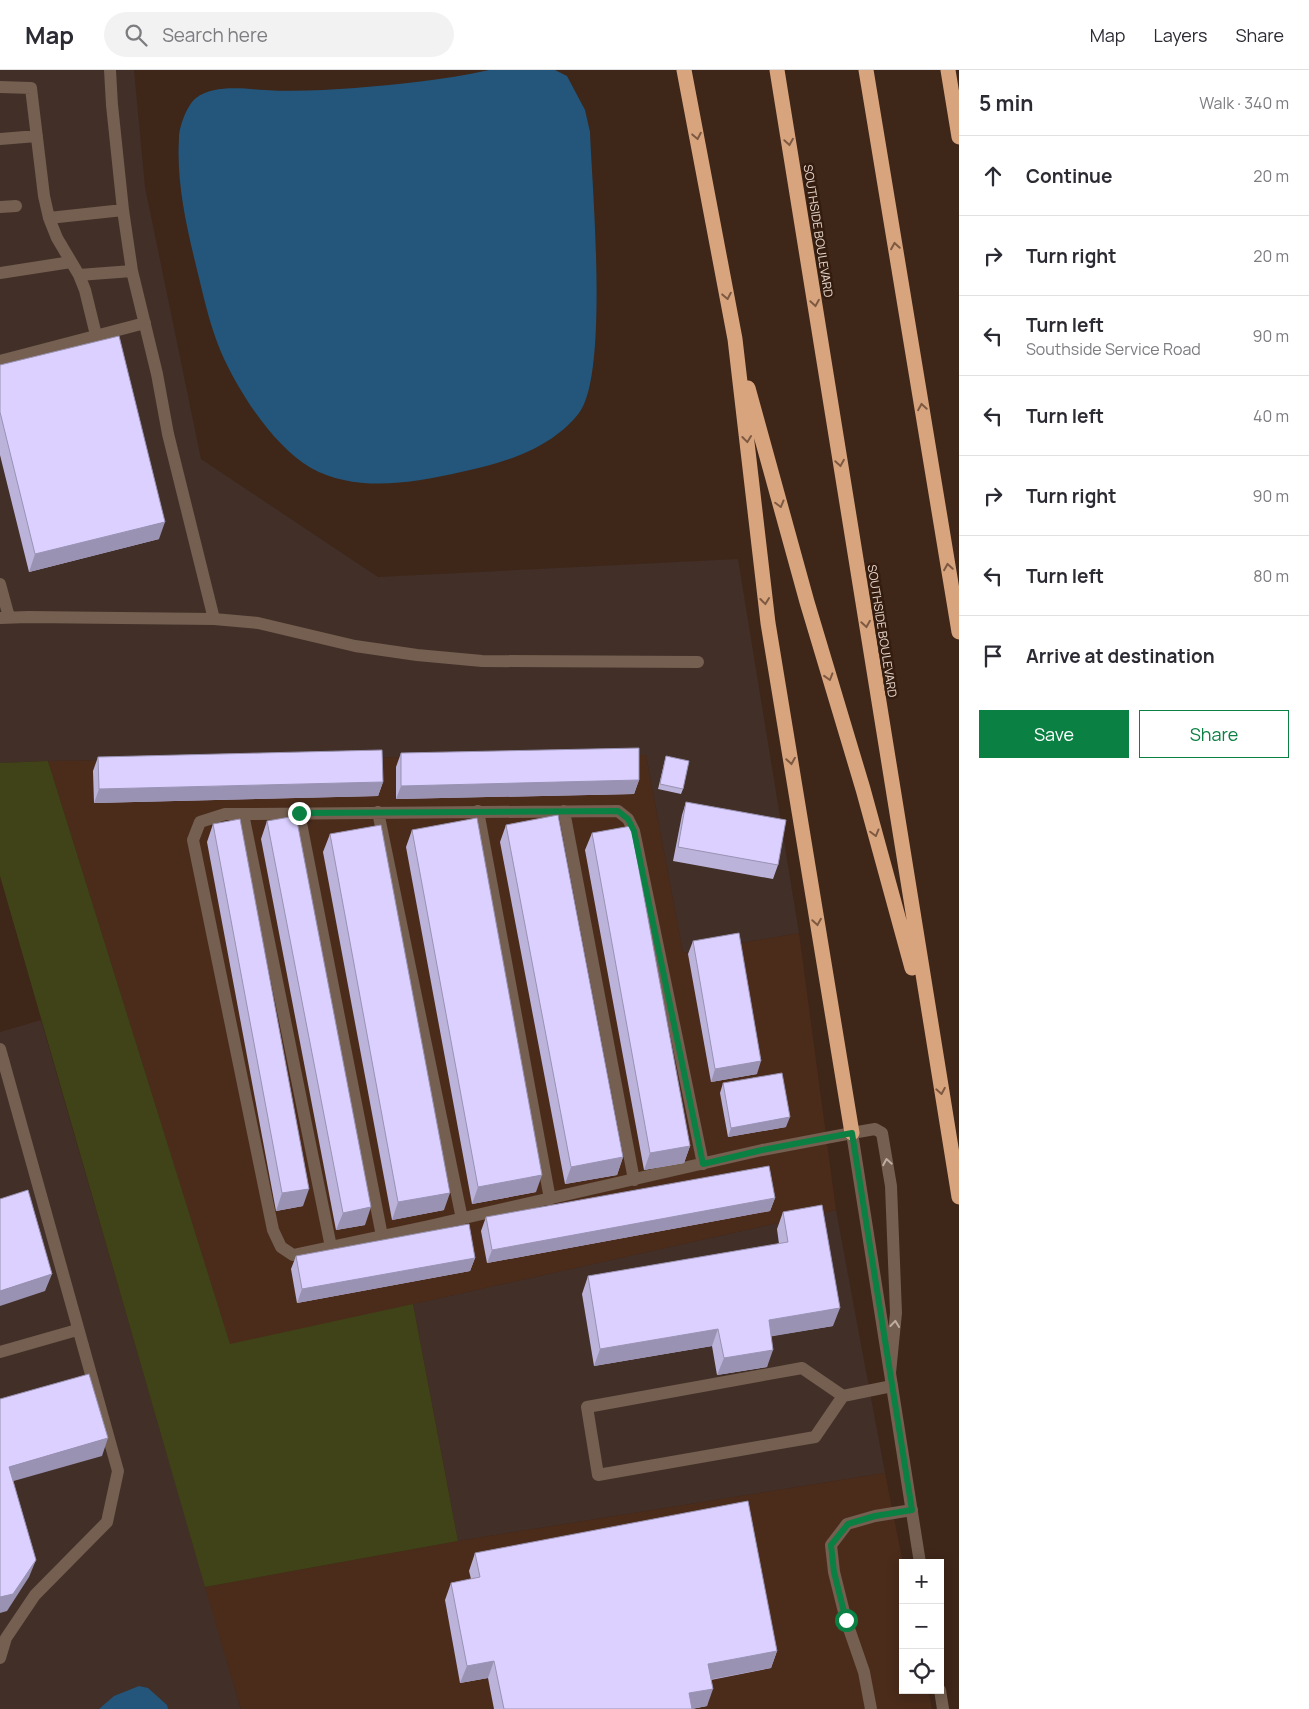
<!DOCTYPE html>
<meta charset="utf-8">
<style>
:root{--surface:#fff;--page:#f2f2f3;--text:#2b2b33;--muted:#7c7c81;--line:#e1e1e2;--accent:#0b8043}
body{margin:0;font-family:Manrope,sans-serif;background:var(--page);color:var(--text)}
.controls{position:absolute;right:15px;bottom:15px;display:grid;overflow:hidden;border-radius:0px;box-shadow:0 2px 12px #0003}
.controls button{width:45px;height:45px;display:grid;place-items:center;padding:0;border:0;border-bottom:1px solid var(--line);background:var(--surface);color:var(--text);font:25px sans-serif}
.stop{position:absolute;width:15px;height:15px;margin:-11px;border:4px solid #0b8043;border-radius:50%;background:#fff}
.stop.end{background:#0b8043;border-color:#fff;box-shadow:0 1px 5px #0008}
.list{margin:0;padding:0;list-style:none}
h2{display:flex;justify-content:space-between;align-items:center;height:65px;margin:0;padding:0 20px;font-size:21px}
h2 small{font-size:16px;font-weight:400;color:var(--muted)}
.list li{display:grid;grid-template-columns:32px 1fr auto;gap:15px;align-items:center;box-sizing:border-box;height:80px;padding:0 20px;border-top:1px solid var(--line)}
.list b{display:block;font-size:19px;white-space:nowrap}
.list p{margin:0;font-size:16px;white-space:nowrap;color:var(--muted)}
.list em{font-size:16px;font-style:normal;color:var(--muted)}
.actions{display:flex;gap:10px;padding:15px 20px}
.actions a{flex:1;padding:11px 0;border:1px solid var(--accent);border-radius:0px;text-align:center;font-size:18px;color:var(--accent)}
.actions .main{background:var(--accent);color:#fff}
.icon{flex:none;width:28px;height:28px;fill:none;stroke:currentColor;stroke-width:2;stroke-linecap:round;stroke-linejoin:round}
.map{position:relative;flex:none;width:959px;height:1639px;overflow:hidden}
header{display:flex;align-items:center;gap:30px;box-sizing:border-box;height:70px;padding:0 25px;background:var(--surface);border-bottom:1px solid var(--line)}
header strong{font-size:24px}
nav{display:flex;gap:28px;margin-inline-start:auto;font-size:18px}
.search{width:350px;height:45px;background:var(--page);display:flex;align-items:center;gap:12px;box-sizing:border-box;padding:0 18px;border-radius:28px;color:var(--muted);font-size:19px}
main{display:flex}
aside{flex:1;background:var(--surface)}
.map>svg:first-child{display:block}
</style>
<header>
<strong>Map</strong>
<div class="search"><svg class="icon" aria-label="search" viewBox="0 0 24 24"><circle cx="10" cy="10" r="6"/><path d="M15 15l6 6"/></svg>Search here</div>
<nav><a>Map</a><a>Layers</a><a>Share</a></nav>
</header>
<main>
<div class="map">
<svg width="959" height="1639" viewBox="0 0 959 1639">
<rect width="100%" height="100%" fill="#3e2619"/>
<path fill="#422f28" d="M 0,0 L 134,0 L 145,117 L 201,389 L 378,507 L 738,489 L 799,863 L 683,883 L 646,685 L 48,691 L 0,693 Z
M 41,950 L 241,1639 L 0,1639 L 0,962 Z
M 836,1140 L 885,1403 L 458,1471 L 413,1234 Z"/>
<path fill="#4b2c1b" d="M 646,685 L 683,883 L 799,863 L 836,1140 L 230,1275 L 48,691 Z
M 885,1403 L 903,1493 L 903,1620 L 928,1620 L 932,1639 L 241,1639 L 205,1517 L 458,1471 Z"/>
<path fill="#3f4317" d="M 48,691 L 230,1274 L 413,1234 L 458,1471 L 205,1517 L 0,806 L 0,693 Z"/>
<path fill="#23567a" d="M 489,0 L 555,0 L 567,6 L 585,40 L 590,62 C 592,116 609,304 579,343 C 551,379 504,393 461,402 C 413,413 356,423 311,398 C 273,376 238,321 221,282 C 211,258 205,233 199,208 C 188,163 176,115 179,68 C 179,57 187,35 196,28 C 214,14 245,19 265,20 C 295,22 325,20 355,18 C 400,14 445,10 489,0 Z
M 139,1616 L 148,1618 L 167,1635 L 168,1639 L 99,1639 L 114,1626 Z"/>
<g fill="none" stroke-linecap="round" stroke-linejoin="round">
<path stroke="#745f50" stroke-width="12" d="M 110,0 L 112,35 L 123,140 L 132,201 L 157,304 L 168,364 L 214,549
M 0,17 L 31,18 L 44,126 L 49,148 L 57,168 L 79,205 L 85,220 L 96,265
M 0,69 L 37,66
M 0,137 L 16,136
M 49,148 L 123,140
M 0,203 L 71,192
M 79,205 L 132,201
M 0,291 L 145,253
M 0,514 L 9,547
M 0,548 L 28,547 L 214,549 L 258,553 L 355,576 L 417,585 L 482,591 L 698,592
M 478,741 L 550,1129
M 564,741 L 634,1110
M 378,742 L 462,1149
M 299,743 L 382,1166
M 243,744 L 331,1177
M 0,979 L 4,993 L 0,994
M 703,1094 L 634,761 L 628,749 L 618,741 L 243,744 L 225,744 L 200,752 L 193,770 L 273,1160 L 281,1177 L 293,1185 L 429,1156 L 762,1080 L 852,1063
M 0,1282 L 77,1260
M 843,1326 L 802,1298 L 587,1337 L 598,1405 L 815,1367 L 843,1326 L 892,1316
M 0,1588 L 6,1568 L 35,1525 L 107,1452 L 118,1401 L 4,993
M 871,1639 L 864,1602 L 846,1550 L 834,1502 L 831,1475 L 847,1454 L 875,1446 L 912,1440"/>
<path stroke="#745f50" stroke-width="12" d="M 890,1303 L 896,1243 L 891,1116 L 882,1063 L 875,1059 L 852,1063 L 920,1493
M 940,1620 L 943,1639"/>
<path stroke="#d8a47e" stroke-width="15" d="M 684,0 L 735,269 L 768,553 L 852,1063
M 777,0 L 959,1127
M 866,0 L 959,562
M 948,0 L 959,67
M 748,318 L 807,532 L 863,719 L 912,898"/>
</g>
<path fill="#bcb3db" d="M 0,295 L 159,469 L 29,502 L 0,385 Z
M 401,683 L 639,710 L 634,724 L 396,729 L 396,697 Z
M 666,686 L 683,719 L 681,724 L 658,719 Z
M 98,687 L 383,712 L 378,726 L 94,733 L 93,701 Z
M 686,732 L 778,795 L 773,809 L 673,791 L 682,745 Z
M 267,751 L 365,1155 L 336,1160 L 261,769 Z
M 213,754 L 303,1136 L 276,1141 L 207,772 Z
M 506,755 L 623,1087 L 617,1105 L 565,1114 L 500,772 Z
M 412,760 L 536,1122 L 472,1134 L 406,777 Z
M 592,763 L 690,1076 L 684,1093 L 644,1100 L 585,780 Z
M 330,764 L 444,1140 L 392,1150 L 323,782 Z
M 693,871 L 757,1004 L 711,1012 L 688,884 Z
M 723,1013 L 786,1057 L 728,1067 L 720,1023 Z
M 775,1128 L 770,1141 L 487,1193 L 481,1161 L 486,1147 Z
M 783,1142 L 833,1256 L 771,1266 L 767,1297 L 717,1305 L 712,1276 L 594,1296 L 582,1224 L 588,1206 L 779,1174 L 777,1159 Z
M 296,1186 L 475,1188 L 470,1201 L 297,1233 L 291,1199 Z
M 475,1483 L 777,1581 L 771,1598 L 711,1610 L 707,1636 L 692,1639 L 494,1639 L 488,1608 L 460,1613 L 445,1530 L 451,1513 L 471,1509 L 469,1501 Z"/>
<path fill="#9992b2" d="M 165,452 L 159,469 L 29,502 L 35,484 Z
M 639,710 L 634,724 L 396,729 L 401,716 Z
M 383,712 L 378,726 L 94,733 L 99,719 Z
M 761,991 L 757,1004 L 711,1012 L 715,999 Z
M 790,1047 L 786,1057 L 728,1067 L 731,1058 Z
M 690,1076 L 684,1093 L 644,1100 L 650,1083 Z
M 623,1087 L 617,1105 L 565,1114 L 571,1097 Z
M 542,1105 L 536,1122 L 472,1134 L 478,1117 Z
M 309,1119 L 303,1136 L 276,1141 L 282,1123 Z
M 450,1123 L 444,1140 L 392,1150 L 398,1132 Z
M 775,1128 L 770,1141 L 487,1193 L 492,1180 Z
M 371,1137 L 365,1155 L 336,1160 L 343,1143 Z
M 475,1188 L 470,1201 L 297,1233 L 302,1219 Z
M 52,1204 L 45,1221 L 0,1236 L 0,1221 Z
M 840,1238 L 833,1256 L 762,1268 L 769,1250 Z
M 718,1259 L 712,1276 L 594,1296 L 600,1279 Z
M 773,1280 L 767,1297 L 717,1305 L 724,1288 Z
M 108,1368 L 102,1386 L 3,1414 L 9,1397 Z
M 36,1490 L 29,1507 L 7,1541 L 0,1543 L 0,1527 Z
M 777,1581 L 771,1598 L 702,1611 L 708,1594 Z
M 494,1591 L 488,1608 L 460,1613 L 467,1596 Z
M 713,1619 L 707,1636 L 691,1639 L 689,1623 Z"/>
<path fill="#dbd0ff" stroke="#9992b2" d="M 119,266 L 165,452 L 35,484 L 0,342 L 0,295 Z
M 639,678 L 639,710 L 401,716 L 401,683 Z
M 382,680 L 383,712 L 99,719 L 98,687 Z
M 666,686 L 689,691 L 683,719 L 660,714 Z
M 686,732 L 786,750 L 778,795 L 678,777 Z
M 558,745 L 623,1087 L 571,1097 L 506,755 Z
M 296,746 L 371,1137 L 343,1143 L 267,751 Z
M 477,748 L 542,1105 L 478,1117 L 412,760 Z
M 240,749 L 309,1119 L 282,1123 L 213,754 Z
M 381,755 L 450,1123 L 398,1132 L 330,764 Z
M 631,756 L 690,1076 L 650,1083 L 592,763 Z
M 739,863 L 761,991 L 715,999 L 693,871 Z
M 782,1003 L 790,1047 L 731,1058 L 723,1013 Z
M 769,1096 L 775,1128 L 492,1180 L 486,1147 Z
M 28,1120 L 52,1204 L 0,1221 L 0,1129 Z
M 822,1135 L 840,1238 L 769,1250 L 773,1280 L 724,1288 L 718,1259 L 600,1279 L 588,1206 L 788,1172 L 783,1142 Z
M 469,1154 L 475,1188 L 302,1219 L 296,1186 Z
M 89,1304 L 108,1368 L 9,1397 L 36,1490 L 13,1524 L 0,1527 L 0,1329 Z
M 748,1431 L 777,1581 L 708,1594 L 713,1619 L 689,1623 L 692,1639 L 504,1639 L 494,1591 L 467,1596 L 451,1513 L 480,1507 L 475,1483 Z"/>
<defs><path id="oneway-chevron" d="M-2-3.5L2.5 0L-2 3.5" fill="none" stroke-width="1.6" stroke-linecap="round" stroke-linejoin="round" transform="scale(1.25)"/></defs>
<g stroke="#7e5941">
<use href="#oneway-chevron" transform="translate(697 66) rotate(79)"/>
<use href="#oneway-chevron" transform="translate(789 72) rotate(81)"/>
<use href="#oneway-chevron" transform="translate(895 176) rotate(-99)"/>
<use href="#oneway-chevron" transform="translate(727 226) rotate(79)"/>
<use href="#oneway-chevron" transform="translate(815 233) rotate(81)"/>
<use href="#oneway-chevron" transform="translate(922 337) rotate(-99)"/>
<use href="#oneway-chevron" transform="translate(747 369) rotate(83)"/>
<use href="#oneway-chevron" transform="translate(840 393) rotate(81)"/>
<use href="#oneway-chevron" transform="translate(780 434) rotate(75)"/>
<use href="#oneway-chevron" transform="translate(948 497) rotate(-99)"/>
<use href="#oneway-chevron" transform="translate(765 531) rotate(83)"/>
<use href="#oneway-chevron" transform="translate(866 554) rotate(81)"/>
<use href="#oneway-chevron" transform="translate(829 607) rotate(73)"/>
<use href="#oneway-chevron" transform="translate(791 691) rotate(81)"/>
<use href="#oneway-chevron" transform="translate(875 763) rotate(75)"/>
<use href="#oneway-chevron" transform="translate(817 852) rotate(81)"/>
<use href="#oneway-chevron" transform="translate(941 1021) rotate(80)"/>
</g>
<g stroke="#bfada2">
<use href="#oneway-chevron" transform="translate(887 1092) rotate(-100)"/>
<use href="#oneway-chevron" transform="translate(895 1254) rotate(-84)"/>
</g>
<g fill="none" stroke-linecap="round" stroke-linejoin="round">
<path stroke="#0b8043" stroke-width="6" d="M 299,743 L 618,741 L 628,749 L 634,761 L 703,1094 L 762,1080 L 852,1063 L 912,1440 L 875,1446 L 848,1454 L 831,1475 L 834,1502 L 846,1550"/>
</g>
<g text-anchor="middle" stroke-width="5" stroke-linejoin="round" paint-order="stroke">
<g font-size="12" fill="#e7d7ce" stroke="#341c0f">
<text transform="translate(818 161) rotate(81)" y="4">SOUTHSIDE BOULEVARD</text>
<text transform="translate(882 561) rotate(81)" y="4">SOUTHSIDE BOULEVARD</text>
</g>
</g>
</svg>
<div class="controls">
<button>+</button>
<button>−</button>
<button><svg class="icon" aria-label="locate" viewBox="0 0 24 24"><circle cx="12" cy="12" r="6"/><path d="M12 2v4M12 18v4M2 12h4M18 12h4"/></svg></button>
</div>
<div class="stop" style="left:846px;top:1550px"></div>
<div class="stop end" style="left:299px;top:743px"></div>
</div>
<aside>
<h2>5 min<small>Walk · 340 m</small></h2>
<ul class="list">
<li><svg class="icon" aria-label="ahead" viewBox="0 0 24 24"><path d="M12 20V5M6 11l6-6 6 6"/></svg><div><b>Continue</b></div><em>20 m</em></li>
<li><svg class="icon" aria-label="right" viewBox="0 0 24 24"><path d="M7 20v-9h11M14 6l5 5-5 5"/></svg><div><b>Turn right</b></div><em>20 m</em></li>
<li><svg class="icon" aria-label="left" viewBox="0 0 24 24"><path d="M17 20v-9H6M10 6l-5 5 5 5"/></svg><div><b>Turn left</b><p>Southside Service Road</p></div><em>90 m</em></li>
<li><svg class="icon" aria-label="left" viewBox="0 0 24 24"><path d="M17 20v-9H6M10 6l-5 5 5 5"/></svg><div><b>Turn left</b></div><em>40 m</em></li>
<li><svg class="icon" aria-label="right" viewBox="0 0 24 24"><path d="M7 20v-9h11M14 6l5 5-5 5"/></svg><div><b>Turn right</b></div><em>90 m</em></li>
<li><svg class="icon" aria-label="left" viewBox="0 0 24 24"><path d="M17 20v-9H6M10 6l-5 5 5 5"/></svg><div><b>Turn left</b></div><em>80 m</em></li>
<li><svg class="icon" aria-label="arrive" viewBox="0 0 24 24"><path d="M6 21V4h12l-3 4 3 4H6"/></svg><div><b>Arrive at destination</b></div></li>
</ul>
<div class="actions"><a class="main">Save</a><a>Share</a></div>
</aside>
</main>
